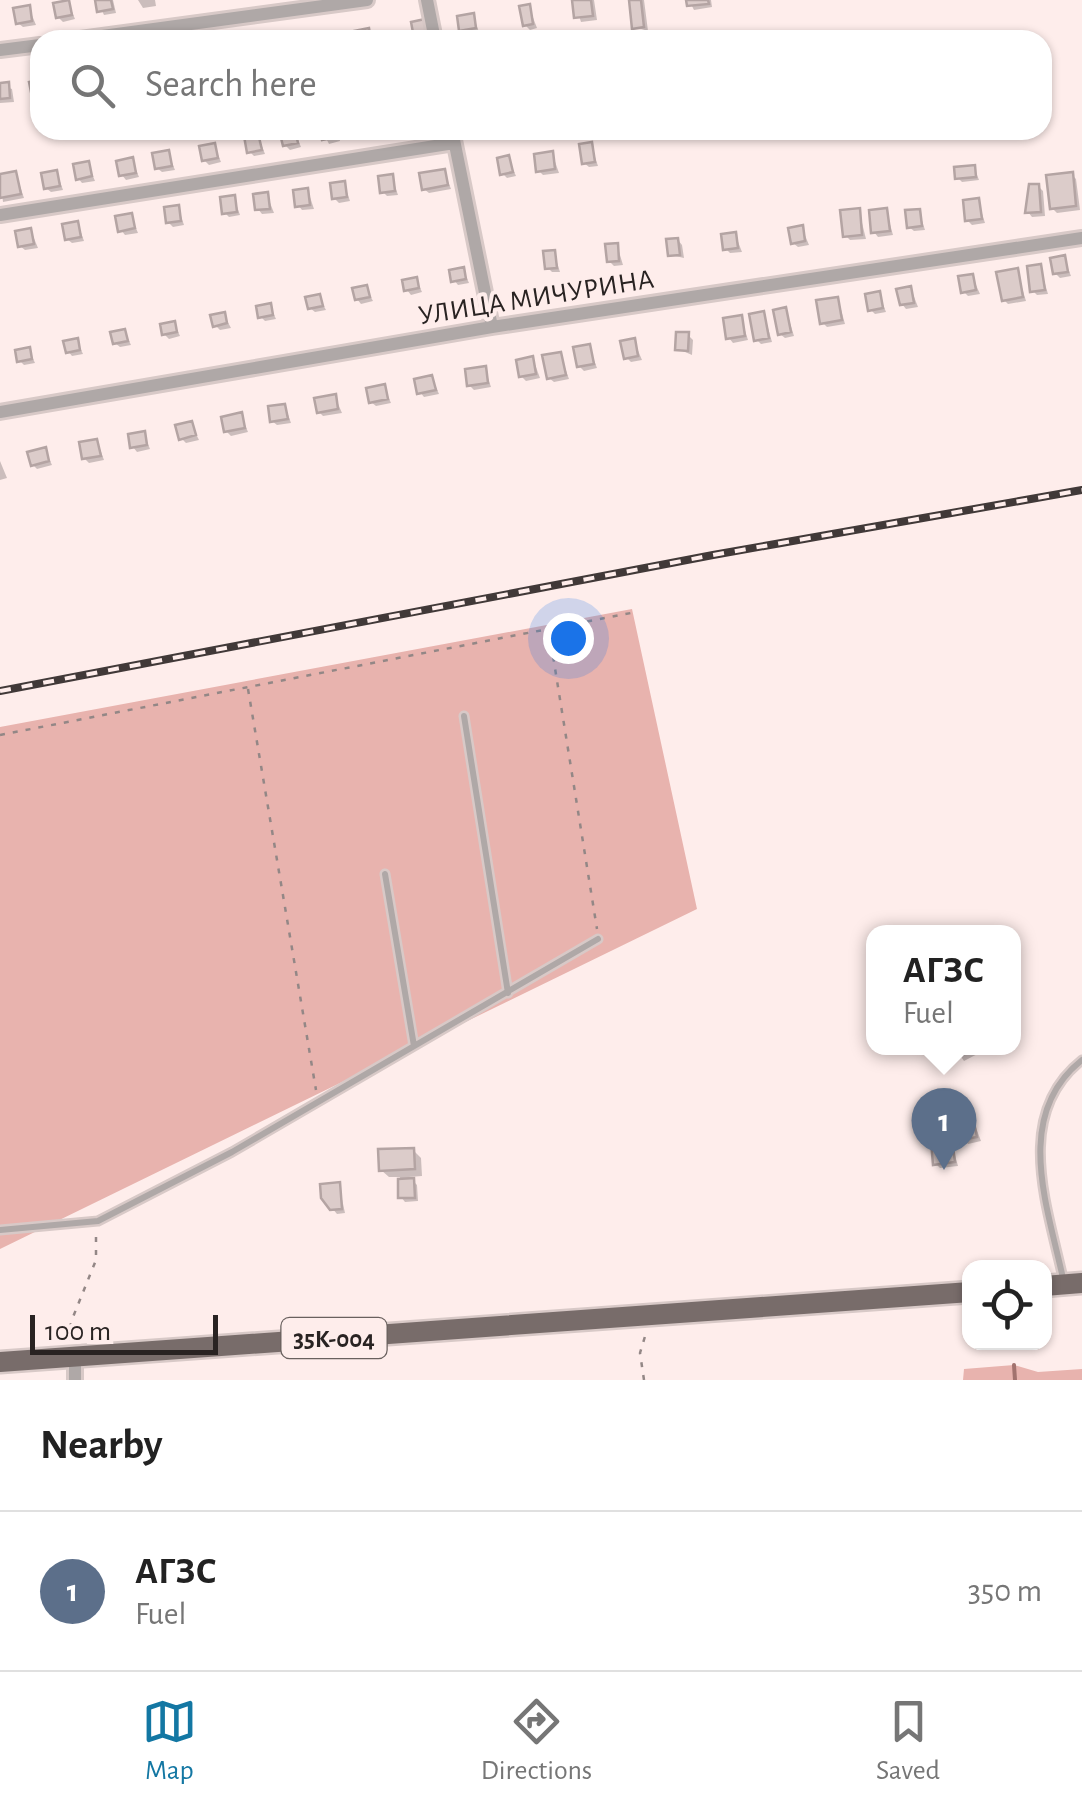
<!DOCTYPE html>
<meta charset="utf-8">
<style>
:root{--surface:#fff;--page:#f6f6f6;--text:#222;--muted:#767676;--line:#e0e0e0;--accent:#1377a3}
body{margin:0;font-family:"Alegreya Sans",sans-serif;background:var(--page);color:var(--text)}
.controls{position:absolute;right:30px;bottom:30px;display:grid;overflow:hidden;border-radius:20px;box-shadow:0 2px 8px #0004}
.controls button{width:90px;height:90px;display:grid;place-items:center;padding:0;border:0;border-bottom:2px solid var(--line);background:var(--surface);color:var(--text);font:50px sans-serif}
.scale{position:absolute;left:30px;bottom:25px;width:188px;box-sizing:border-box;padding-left:10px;border:5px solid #292322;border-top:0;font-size:28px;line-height:35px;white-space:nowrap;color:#292322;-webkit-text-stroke:8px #feedeb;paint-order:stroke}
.you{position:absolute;left:568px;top:638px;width:35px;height:35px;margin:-25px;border:8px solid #fff;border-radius:50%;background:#1a73e8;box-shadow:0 0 0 15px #1a73e833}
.badge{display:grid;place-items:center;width:65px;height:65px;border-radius:50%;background:var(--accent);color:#fff;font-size:32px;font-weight:700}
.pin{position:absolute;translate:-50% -82px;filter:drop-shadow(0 2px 5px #0008)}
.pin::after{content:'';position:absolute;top:52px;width:35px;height:30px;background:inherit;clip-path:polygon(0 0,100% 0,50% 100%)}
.popup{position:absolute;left:866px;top:925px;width:155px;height:130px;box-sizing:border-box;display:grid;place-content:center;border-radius:20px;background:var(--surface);filter:drop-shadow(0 2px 8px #0005);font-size:32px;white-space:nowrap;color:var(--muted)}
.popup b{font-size:38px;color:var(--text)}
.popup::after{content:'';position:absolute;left:50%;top:100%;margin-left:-20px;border:20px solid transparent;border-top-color:var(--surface)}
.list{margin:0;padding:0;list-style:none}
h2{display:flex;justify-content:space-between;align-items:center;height:130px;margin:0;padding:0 40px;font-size:42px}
h2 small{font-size:32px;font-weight:400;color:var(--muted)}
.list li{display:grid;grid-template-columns:65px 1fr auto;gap:30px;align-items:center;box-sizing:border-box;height:160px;padding:0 40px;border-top:2px solid var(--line)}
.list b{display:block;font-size:38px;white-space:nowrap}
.list p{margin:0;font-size:32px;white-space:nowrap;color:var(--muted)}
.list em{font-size:32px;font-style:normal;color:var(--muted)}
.icon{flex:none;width:55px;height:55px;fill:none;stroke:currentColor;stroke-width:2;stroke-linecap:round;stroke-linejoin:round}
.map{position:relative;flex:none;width:1082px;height:1380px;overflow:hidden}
.search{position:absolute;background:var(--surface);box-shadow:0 2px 8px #0004;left:30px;right:30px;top:30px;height:110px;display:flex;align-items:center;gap:25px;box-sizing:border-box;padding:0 35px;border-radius:30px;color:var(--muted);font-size:38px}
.sheet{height:290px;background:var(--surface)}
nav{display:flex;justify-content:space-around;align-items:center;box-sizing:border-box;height:140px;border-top:2px solid var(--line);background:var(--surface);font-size:28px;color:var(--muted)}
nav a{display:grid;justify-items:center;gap:5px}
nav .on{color:var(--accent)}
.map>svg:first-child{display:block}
</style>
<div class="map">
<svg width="1082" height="1380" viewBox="0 0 1082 1380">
<rect width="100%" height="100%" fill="#feedeb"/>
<path fill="#e8b3ae" d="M 632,609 L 697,909 L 0,1249 L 0,727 Z
M 1014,1365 L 1038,1372 L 1082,1369 L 1082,1380 L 963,1380 L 964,1369 Z"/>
<path fill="#0003" d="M 97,0 L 113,0 L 116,13 L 104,15 Z
M 138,0 L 155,0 L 156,6 L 143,8 Z
M 574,0 L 594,0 L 597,20 L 581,22 Z
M 631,0 L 644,0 L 648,31 L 635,27 Z
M 689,0 L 711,0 L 712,7 L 694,10 Z
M 68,2 L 75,19 L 63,22 L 58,17 Z
M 529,7 L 537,28 L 530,30 L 525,25 Z
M 29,8 L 36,25 L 23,27 L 18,23 Z
M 473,16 L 479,32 L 466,34 L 461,30 Z
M 0,85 L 12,89 L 14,102 L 0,103 Z
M 294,130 L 301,147 L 290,150 L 285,145 Z
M 322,130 L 338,130 L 340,141 L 329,144 Z
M 372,130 L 387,130 L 388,133 L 377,135 Z
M 258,136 L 265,154 L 254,156 L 249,151 Z
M 214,145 L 221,162 L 209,165 L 204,160 Z
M 591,145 L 598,166 L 589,167 L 584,163 Z
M 168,153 L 175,170 L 162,172 L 157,168 Z
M 552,153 L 559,173 L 543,175 L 539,171 Z
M 508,158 L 516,176 L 507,178 L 503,174 Z
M 132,160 L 139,177 L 126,180 L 122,175 Z
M 88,164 L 95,181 L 82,183 L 78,178 Z
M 974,167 L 979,180 L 962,182 L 958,178 Z
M 444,171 L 451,189 L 429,193 L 424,189 Z
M 57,173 L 63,190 L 51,192 L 46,188 Z
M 16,174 L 24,198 L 3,202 L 0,177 Z
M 1072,175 L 1076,179 L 1080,210 L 1057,213 L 1052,208 Z
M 392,177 L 398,195 L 387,196 L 383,192 Z
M 344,183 L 350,201 L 339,203 L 334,198 Z
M 1038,186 L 1043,191 L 1045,216 L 1032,217 L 1028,212 Z
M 308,191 L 314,209 L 302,210 L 298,205 Z
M 267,195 L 274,213 L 262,214 L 258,209 Z
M 234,198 L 240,215 L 229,217 L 224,212 Z
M 978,201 L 985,223 L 972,225 L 967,220 Z
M 178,207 L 184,225 L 173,227 L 168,222 Z
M 886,210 L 893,235 L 878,237 L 874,232 Z
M 859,211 L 866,239 L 850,240 L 846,236 Z
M 919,211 L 925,230 L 914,231 L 909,227 Z
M 131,216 L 138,233 L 125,235 L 121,230 Z
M 78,224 L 84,241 L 72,243 L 67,239 Z
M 802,228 L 809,245 L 798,247 L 793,243 Z
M 31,231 L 38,248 L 25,250 L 20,246 Z
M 735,234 L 742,252 L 730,253 L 726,249 Z
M 678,240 L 682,245 L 684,258 L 671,255 Z
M 617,245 L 623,265 L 614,266 L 609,261 Z
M 554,253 L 560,272 L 552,272 L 548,268 Z
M 1064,258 L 1071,276 L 1060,278 L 1055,273 Z
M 1040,267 L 1048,294 L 1037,295 L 1033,291 Z
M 463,269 L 469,283 L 458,285 L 454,280 Z
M 1017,271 L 1026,301 L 1008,304 L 1004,300 Z
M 972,276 L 980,294 L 968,296 L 964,292 Z
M 416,279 L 422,292 L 411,295 L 407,290 Z
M 366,288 L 373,301 L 361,304 L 357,299 Z
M 911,289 L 918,307 L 906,309 L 902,304 Z
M 879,294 L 886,312 L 875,314 L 870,309 Z
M 319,297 L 326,310 L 315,312 L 310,308 Z
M 838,299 L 845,324 L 827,327 L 822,322 Z
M 270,306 L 276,319 L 265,321 L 261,317 Z
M 786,310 L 794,336 L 785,338 L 780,334 Z
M 764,314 L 772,342 L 761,344 L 756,339 Z
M 224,315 L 231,328 L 220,330 L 215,325 Z
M 741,318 L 748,340 L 733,343 L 729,338 Z
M 174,323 L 180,336 L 169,339 L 164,334 Z
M 125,332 L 131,345 L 120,347 L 115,343 Z
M 688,335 L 693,340 L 692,355 L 678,349 Z
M 77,341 L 83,354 L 72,356 L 68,351 Z
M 634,341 L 642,360 L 631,362 L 626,357 Z
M 589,347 L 597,368 L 584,371 L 579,366 Z
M 29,350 L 35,363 L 24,365 L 20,361 Z
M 560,354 L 569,379 L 554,382 L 549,378 Z
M 533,359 L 540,378 L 526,381 L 521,376 Z
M 485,369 L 491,387 L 474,390 L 469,385 Z
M 432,378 L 439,394 L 424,397 L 420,392 Z
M 384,387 L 391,403 L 376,406 L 371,402 Z
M 335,397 L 342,413 L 323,416 L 319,412 Z
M 285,406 L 291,423 L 277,425 L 272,421 Z
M 241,415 L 248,432 L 231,436 L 226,431 Z
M 191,424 L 199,440 L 186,443 L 181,438 Z
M 144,434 L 150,449 L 137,452 L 133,447 Z
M 97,441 L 104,460 L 89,463 L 84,458 Z
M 45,450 L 52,465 L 37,469 L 33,465 Z
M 0,461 L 7,478 L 0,480 Z
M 955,1048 L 986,1048 L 987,1049 L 964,1061 Z
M 973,1120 L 981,1141 L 968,1144 L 964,1139 Z
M 951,1141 L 958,1166 L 940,1168 L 936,1164 Z
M 413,1150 L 421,1158 L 422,1176 L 409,1177 L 417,1185 L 418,1201 L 405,1202 L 401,1197 L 400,1177 L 389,1177 L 381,1170 Z
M 339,1185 L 345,1213 L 337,1214 L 332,1208 Z"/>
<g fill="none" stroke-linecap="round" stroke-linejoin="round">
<path stroke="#a2726e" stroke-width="4" d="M 1014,1365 L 1015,1380"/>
</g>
<path fill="#dcccca" stroke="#b4a4a3" stroke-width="2.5" d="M 69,0 L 72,15 L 56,18 L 53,3 Z
M 95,0 L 111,0 L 113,9 L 97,12 Z
M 572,0 L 591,0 L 593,16 L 574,18 Z
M 629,0 L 641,0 L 644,27 L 632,29 Z
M 686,0 L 708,0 L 709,4 L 687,6 Z
M 530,4 L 533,24 L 523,26 L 519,6 Z
M 30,5 L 32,21 L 16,24 L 13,8 Z
M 474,13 L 476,28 L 459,31 L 457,16 Z
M 425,19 L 429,35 L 414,38 L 411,22 Z
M 369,28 L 371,40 L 356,40 L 354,31 Z
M 40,80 L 40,96 L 32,97 L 29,82 Z
M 9,82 L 10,98 L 0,99 L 0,83 Z
M 279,130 L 295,130 L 298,143 L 283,146 Z
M 320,130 L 335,130 L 337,137 L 322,140 Z
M 258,133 L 262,150 L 247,153 L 244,136 Z
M 592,142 L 595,162 L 582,164 L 579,144 Z
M 215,143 L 218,158 L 202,161 L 199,146 Z
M 169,150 L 172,166 L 155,169 L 152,153 Z
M 553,151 L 555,169 L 536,172 L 534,154 Z
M 509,155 L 513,172 L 500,175 L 497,158 Z
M 133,157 L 136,173 L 119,176 L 116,161 Z
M 89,161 L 92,176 L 76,180 L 73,164 Z
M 975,165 L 976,177 L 955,179 L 954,167 Z
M 445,169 L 448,185 L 422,190 L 419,173 Z
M 57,170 L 60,186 L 44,189 L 41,173 Z
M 16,171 L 21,194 L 0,198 L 0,174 Z
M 1073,172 L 1076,206 L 1050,209 L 1046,175 Z
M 393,174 L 395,191 L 380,193 L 378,176 Z
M 345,181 L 347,197 L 332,199 L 330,183 Z
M 1029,184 L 1039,184 L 1041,212 L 1025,213 Z
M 308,188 L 310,205 L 295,207 L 293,190 Z
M 268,192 L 270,209 L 255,210 L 253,194 Z
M 235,195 L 237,212 L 222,214 L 220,197 Z
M 979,198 L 982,219 L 965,221 L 963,200 Z
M 179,205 L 181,221 L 166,223 L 164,207 Z
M 860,208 L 862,235 L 843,237 L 840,210 Z
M 887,208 L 890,231 L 871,233 L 869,210 Z
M 920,209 L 922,226 L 907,228 L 905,210 Z
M 132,213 L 135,228 L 118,232 L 115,216 Z
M 78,221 L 81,237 L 65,240 L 62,224 Z
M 803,225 L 805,241 L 791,244 L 788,228 Z
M 31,228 L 34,244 L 18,247 L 15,231 Z
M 736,232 L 738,248 L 723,250 L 721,234 Z
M 678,238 L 680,255 L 668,256 L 666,239 Z
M 618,243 L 619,261 L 607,262 L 605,244 Z
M 555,250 L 557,268 L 545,269 L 543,251 Z
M 1065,255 L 1068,272 L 1053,274 L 1050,258 Z
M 1041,264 L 1045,290 L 1030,292 L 1027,266 Z
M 464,267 L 466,279 L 451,282 L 449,270 Z
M 1018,268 L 1023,297 L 1002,301 L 996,272 Z
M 973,274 L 976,290 L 961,293 L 958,276 Z
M 417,277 L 419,288 L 404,291 L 402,280 Z
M 367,285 L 370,297 L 355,300 L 352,288 Z
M 911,286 L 914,303 L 900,305 L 896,289 Z
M 880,291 L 883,308 L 868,311 L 865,294 Z
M 320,294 L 323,306 L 308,309 L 305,297 Z
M 838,297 L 842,320 L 820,324 L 816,300 Z
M 271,303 L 273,315 L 258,318 L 256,306 Z
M 786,307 L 791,332 L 778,335 L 773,310 Z
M 764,311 L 769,338 L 754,341 L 749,314 Z
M 225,312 L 227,323 L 213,327 L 210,315 Z
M 742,315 L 745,336 L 726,339 L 723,318 Z
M 175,321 L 177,332 L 162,335 L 160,324 Z
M 125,329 L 128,341 L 113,344 L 110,332 Z
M 676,332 L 689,332 L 688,351 L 675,350 Z
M 78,338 L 80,350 L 66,353 L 63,341 Z
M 635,338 L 638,356 L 624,359 L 620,341 Z
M 590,344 L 594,364 L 577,367 L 573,347 Z
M 30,347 L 32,359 L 17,362 L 15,350 Z
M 561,352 L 566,375 L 547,379 L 542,355 Z
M 533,356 L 536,374 L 519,377 L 516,360 Z
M 486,366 L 488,383 L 467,386 L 465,369 Z
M 432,375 L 436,390 L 417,394 L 414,379 Z
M 385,384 L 388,399 L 369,403 L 366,388 Z
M 336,394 L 338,409 L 317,413 L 314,398 Z
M 285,404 L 288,419 L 270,422 L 268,406 Z
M 242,412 L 245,428 L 224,432 L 221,417 Z
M 192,421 L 196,435 L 179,440 L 175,425 Z
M 145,431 L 147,445 L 130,448 L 128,434 Z
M 97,439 L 101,456 L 82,459 L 79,442 Z
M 46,447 L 49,461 L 31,466 L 27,452 Z
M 952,1048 L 978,1048 L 957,1057 Z
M 973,1118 L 977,1137 L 961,1140 L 957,1121 Z
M 952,1139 L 955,1162 L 933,1165 L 931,1141 Z
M 414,1148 L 415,1169 L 379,1171 L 378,1149 Z
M 414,1178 L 415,1198 L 398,1198 L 398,1179 Z
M 340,1182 L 342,1209 L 330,1210 L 321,1198 L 320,1184 Z"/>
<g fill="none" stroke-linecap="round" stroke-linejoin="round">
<defs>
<path id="lane" d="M 464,716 L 508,993
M 385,874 L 414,1046
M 0,1230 L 98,1221 L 232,1152 L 598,939
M 1064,1283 C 1049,1210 1011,1116 1082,1060"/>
<path id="street" d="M 427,0 L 435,40
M 73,40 L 367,0
M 0,50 L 40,45
M 452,130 L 492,327
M 0,215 L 454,143
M 0,412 L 492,327 L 1082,238
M 75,1356 L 75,1380"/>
<path id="primary" d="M 1044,1286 L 1082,1283
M 0,1362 L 970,1292"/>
</defs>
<use href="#lane" stroke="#d8c9c7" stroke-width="11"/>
<use href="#street" stroke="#d8c9c7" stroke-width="18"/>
<use href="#primary" stroke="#d8c9c7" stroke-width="25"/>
<path stroke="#938786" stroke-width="2.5" stroke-dasharray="5 8" stroke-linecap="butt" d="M 549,631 L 597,929
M 248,689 L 316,1090
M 0,735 L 631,613
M 70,1341 L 71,1322 L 96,1260 L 96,1230
M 644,1380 L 640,1353 L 646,1333"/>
<use href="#lane" stroke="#afa8a7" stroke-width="6"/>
<use href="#street" stroke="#afa8a7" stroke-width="12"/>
<use href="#primary" stroke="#786c6a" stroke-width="20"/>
<defs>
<path id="rail" d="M 0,691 L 713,555 L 1082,490"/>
</defs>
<use href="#rail" stroke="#413938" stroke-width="8"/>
<use href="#rail" stroke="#feedeb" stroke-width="4" stroke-dasharray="11" stroke-linecap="butt"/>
</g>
<g text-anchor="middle" stroke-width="8" stroke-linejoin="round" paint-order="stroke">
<rect fill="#feedeb" stroke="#69605e" stroke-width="2.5" x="281.5" y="1318" width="105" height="40" rx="8"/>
<g font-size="25" font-weight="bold" fill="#292322">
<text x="334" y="1347">35К-004</text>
</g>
<g font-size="28" fill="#292322" stroke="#feedeb">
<text transform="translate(536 296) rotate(-9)" y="10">УЛИЦА МИЧУРИНА</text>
</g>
</g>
</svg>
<div class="controls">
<button><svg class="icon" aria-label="locate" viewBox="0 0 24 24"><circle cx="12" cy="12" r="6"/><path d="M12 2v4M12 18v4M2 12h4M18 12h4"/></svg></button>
</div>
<div class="scale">100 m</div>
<div class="you"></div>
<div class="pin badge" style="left:944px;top:1170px;background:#5c6f8a">1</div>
<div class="popup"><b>АГЗС</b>Fuel</div>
<div class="search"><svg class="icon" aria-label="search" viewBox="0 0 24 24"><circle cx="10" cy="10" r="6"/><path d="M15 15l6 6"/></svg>Search here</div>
</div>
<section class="sheet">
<h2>Nearby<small></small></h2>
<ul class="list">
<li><span class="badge" style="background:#5c6f8a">1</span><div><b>АГЗС</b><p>Fuel</p></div><em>350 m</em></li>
</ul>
</section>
<nav>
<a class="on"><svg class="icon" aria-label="map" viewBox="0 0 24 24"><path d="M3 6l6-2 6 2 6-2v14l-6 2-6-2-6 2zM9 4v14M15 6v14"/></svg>Map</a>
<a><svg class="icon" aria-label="directions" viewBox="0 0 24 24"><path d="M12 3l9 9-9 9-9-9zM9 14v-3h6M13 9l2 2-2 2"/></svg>Directions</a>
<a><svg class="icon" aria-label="saved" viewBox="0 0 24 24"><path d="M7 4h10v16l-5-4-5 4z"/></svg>Saved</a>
</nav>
